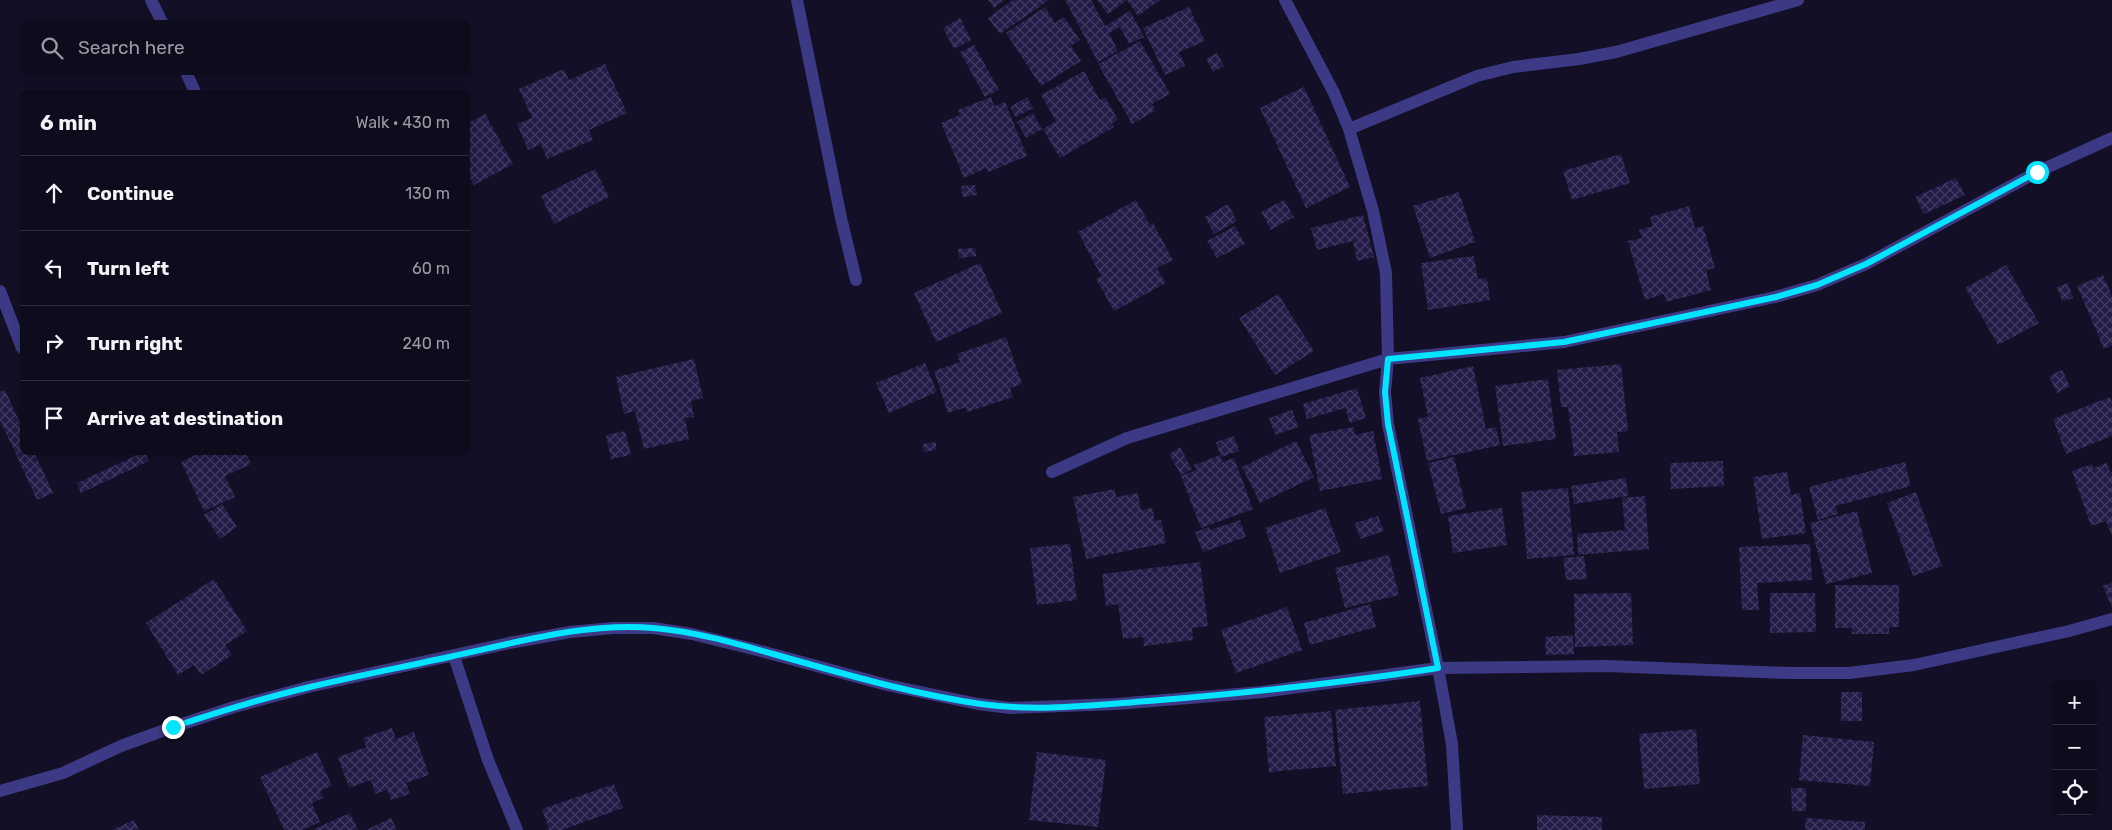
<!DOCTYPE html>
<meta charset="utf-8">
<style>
:root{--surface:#0e0b1c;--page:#1c1929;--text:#f1f3f6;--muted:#9b9ba3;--line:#2e2b3b}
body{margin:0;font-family:Rubik,sans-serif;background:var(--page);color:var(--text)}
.controls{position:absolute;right:15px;bottom:15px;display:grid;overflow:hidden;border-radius:8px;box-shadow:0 2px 12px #0003}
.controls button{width:45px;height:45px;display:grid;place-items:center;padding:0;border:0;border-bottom:1px solid var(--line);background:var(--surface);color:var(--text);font:25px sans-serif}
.stop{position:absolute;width:15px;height:15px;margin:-11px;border:4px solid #00e5ff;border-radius:50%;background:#fff}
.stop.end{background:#00e5ff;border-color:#fff;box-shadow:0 1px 5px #0008}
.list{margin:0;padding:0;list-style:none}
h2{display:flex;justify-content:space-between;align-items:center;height:65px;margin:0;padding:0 20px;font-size:21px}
h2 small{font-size:16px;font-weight:400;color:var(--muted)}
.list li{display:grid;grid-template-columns:32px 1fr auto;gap:15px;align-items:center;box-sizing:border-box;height:75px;padding:0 20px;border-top:1px solid var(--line)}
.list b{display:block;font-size:19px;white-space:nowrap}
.list em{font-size:16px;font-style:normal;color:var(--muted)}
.icon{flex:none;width:28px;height:28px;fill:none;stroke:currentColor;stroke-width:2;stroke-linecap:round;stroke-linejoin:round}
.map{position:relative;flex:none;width:2112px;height:830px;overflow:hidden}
.search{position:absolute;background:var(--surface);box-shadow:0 2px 12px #0003;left:20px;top:20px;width:450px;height:55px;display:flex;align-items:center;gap:12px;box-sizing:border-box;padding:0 18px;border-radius:8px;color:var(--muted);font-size:19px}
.panel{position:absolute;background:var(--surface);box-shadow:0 2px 12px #0003;left:20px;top:90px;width:450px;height:365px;border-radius:8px}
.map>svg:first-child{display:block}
</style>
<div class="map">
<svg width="2112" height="830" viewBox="0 0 2112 830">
<defs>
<pattern id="building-cross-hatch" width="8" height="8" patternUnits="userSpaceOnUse" patternTransform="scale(1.25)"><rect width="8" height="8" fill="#241b47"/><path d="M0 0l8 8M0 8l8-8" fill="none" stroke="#433b63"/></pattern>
</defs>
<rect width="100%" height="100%" fill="#130f26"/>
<path fill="url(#building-cross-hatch)" d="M 988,0 L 1004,0 L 994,8 Z
M 1013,0 L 1049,0 L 1000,34 L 988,18 Z
M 1065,0 L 1091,0 L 1105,26 L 1130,11 L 1144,37 L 1129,44 L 1120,27 L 1109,33 L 1118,51 L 1098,62 Z
M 1097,0 L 1160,0 L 1138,16 L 1127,0 L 1108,14 Z
M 1045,7 L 1055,23 L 1064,17 L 1080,40 L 1071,46 L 1081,61 L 1041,86 L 1006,33 Z
M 1189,7 L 1205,41 L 1179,52 L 1185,66 L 1165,75 L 1143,28 Z
M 960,18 L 971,40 L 954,49 L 943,28 Z
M 1140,41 L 1170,94 L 1152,104 L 1155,111 L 1132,124 L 1098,64 Z
M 974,45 L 999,90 L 985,97 L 960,52 Z
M 1217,53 L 1224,66 L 1213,72 L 1206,59 Z
M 605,64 L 627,113 L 589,130 L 593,140 L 547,159 L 541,144 L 528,150 L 517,124 L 532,118 L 519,89 L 564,69 L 569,80 Z
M 1084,71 L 1100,100 L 1105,97 L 1118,120 L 1112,123 L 1114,127 L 1060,158 L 1043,129 L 1056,121 L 1041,95 Z
M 1304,87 L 1350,187 L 1306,208 L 1260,108 Z
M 991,97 L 994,106 L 1005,102 L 1027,156 L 988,172 L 986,168 L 964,178 L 941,123 L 960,115 L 958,110 Z
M 1027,97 L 1033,108 L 1016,117 L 1010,107 Z
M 1033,113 L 1042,129 L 1026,138 L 1017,122 Z
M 485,114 L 513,164 L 474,185 L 468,174 L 468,117 L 470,122 Z
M 1621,154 L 1630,183 L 1572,200 L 1563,171 Z
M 595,169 L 609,197 L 554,224 L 541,196 Z
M 1956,178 L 1965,195 L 1924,214 L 1915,197 Z
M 975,185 L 977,195 L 963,197 L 961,186 Z
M 1459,192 L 1475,242 L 1430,258 L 1413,206 Z
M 1136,200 L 1150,225 L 1153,223 L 1173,260 L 1157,268 L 1166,283 L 1114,311 L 1096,279 L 1101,276 L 1078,232 Z
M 1284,200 L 1294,217 L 1271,230 L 1261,212 Z
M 1228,204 L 1237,221 L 1214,234 L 1205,217 Z
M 1689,206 L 1695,228 L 1703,226 L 1715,268 L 1706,270 L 1711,290 L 1666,302 L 1664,294 L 1645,300 L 1628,241 L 1642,238 L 1639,230 L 1653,226 L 1650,217 Z
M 1363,215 L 1374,257 L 1357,261 L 1353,241 L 1317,250 L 1311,228 Z
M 1235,226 L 1245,244 L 1217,258 L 1207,241 Z
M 975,248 L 976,256 L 959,258 L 958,249 Z
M 1474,256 L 1478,279 L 1487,278 L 1490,300 L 1428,310 L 1421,263 Z
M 980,263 L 1002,313 L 936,342 L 914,293 Z
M 2006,265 L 2039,323 L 1998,345 L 1965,288 Z
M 2103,275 L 2112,296 L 2112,345 L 2104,349 L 2077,286 Z
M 2068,283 L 2073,298 L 2062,301 L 2057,287 Z
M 1278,294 L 1314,351 L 1275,375 L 1239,318 Z
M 1006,337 L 1022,384 L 1010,388 L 1013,397 L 967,412 L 966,407 L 948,413 L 934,371 L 960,362 L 957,354 Z
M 694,359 L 703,398 L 691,401 L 694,417 L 685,418 L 689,439 L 644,449 L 635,411 L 624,414 L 616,377 Z
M 925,363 L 937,392 L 889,413 L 876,383 Z
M 1621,364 L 1628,431 L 1617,432 L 1619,452 L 1574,456 L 1568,407 L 1561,407 L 1557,370 Z
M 1473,366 L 1486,429 L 1496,427 L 1500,445 L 1427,461 L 1418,419 L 1428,417 L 1420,378 Z
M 2062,370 L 2070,386 L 2057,393 L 2049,376 Z
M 1548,379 L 1556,439 L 1503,446 L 1495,386 Z
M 1357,388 L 1366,418 L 1350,423 L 1345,408 L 1307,419 L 1303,404 Z
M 5,390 L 22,427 L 22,452 L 34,452 L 53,493 L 37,500 L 0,420 L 0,392 Z
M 2110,397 L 2112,403 L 2112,436 L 2066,454 L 2053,419 Z
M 1292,410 L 1298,427 L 1275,435 L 1269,418 Z
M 1353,427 L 1355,435 L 1373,431 L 1382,479 L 1320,491 L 1309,435 Z
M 625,431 L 631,455 L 611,459 L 606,435 Z
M 1234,436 L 1239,451 L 1221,457 L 1216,442 Z
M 1296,441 L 1314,477 L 1260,503 L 1242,467 Z
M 936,442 L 936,450 L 924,452 L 923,444 Z
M 1180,447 L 1192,469 L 1181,475 L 1169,454 Z
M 143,452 L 145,452 L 149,461 L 81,493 L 77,483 Z
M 202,452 L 245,452 L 251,464 L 225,476 L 235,497 L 204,511 L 181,462 Z
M 1220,455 L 1222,462 L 1234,458 L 1253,509 L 1201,528 L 1181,476 L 1196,470 L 1194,465 Z
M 1454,457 L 1466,508 L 1441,514 L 1428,463 Z
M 1723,461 L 1724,486 L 1671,489 L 1670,463 Z
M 1905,462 L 1911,486 L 1835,506 L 1838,514 L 1818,520 L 1809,487 Z
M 2107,463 L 2110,472 L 2112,472 L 2112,536 L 2106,521 L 2091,526 L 2072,471 L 2092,464 L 2093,468 Z
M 1787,472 L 1791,495 L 1800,493 L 1806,533 L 1762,539 L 1753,477 Z
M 1626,478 L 1628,496 L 1574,504 L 1571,486 Z
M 1568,488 L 1574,555 L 1527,559 L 1521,492 Z
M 1115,489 L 1116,497 L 1138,493 L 1141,510 L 1152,508 L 1155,521 L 1161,520 L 1166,543 L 1086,559 L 1073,497 Z
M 1916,492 L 1942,566 L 1913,576 L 1887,503 Z
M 1645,496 L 1649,549 L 1578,555 L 1577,534 L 1625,530 L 1622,498 Z
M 222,504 L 237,527 L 220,539 L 204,515 Z
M 1325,508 L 1341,552 L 1280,573 L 1265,528 Z
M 1502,508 L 1507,545 L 1453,553 L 1448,516 Z
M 1857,511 L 1872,573 L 1826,584 L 1810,523 Z
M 1378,516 L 1384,531 L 1360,539 L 1355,523 Z
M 1240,520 L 1246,537 L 1203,552 L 1195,532 L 1209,527 L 1210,530 Z
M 1070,544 L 1077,600 L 1037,605 L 1030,548 Z
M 1810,544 L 1812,580 L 1757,583 L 1759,610 L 1742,610 L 1739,547 Z
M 1389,555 L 1399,595 L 1345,608 L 1335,568 Z
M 1584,556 L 1587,579 L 1566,580 L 1563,558 Z
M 1200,562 L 1208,626 L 1192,628 L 1193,640 L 1144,646 L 1143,637 L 1123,639 L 1118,604 L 1106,606 L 1102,574 Z
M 214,579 L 247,631 L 225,645 L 232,655 L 201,675 L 194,665 L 178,675 L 146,623 Z
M 2112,582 L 2112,608 L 2103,586 Z
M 1835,585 L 1899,585 L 1899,627 L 1889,627 L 1889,634 L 1852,634 L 1852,628 L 1835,628 Z
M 1631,593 L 1633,645 L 1575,647 L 1574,594 Z
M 1770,593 L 1815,593 L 1816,632 L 1770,633 Z
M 1370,604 L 1376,627 L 1310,645 L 1304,623 Z
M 1287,607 L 1302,650 L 1236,673 L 1221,630 Z
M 1573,635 L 1574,654 L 1546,655 L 1545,637 Z
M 1841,692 L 1862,692 L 1862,721 L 1841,721 Z
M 1420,701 L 1428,786 L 1343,794 L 1335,710 Z
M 1331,711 L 1336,766 L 1269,772 L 1264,717 Z
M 392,728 L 396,739 L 414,732 L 429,775 L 406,783 L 410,794 L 391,800 L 387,790 L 375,794 L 371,780 L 349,788 L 338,757 L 366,747 L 363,738 Z
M 1696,729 L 1700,784 L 1644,789 L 1639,734 Z
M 1803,735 L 1874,742 L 1870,786 L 1799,780 Z
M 317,752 L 332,786 L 320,791 L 323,798 L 312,803 L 320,822 L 302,830 L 284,830 L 260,777 Z
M 1037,752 L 1106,760 L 1098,827 L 1029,820 Z
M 614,784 L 623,808 L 562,830 L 549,830 L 542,809 Z
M 1791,788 L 1806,788 L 1806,811 L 1792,811 Z
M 350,813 L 358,830 L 312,830 Z
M 1537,815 L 1602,817 L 1602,830 L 1537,830 Z
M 391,818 L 397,830 L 366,830 Z
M 1806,818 L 1865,822 L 1865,830 L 1805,830 Z
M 134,820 L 139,830 L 112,830 Z"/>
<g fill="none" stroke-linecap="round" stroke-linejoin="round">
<path stroke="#3d3a85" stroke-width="12" d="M 151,0 L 162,22
M 797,0 L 841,218 L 856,280
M 1285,0 L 1334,93 L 1349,129 L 1373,211 L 1386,273 L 1388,359 L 1385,392 L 1388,424 L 1438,668 L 1452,744 L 1457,830
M 186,72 L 195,92
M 1349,129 L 1477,76 L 1513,67 L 1579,59 L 1616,52 L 1798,0
M 0,291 L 22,348
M 1052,472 L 1127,438 L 1388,359 L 1564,342 L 1775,297 L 1817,285 L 1866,264 L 2037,172 L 2112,138
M 454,656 L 488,760 L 517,830
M 0,791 L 63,773 L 121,746 L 173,727 L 234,707 L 308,687 L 509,643 L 570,632 L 613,628 L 653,628 L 692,634 L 761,651 L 887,685 L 978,704 L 1010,708 L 1116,704 L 1262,692 L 1438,668 L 1607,666 L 1788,673 L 1849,673 L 1914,665 L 2069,631 L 2112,619"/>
</g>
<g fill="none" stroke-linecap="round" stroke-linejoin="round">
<path stroke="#00e5ff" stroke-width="6" d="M 173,727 C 218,712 263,698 310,687 C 356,676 403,667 449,657 C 515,643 585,622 653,628 C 702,632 751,648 798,661 C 858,678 919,695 981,704 C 1036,712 1094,705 1149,701 C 1246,693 1342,683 1438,668 L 1388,424 L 1385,392 L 1388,359 L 1564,342 L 1776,297 L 1817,285 L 1866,264 L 2037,172"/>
</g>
</svg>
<div class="controls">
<button>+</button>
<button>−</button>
<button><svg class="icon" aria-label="locate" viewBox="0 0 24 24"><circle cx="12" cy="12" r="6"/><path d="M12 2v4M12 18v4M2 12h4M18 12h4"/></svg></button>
</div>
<div class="stop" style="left:2037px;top:172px"></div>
<div class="stop end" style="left:173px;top:727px"></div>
<div class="search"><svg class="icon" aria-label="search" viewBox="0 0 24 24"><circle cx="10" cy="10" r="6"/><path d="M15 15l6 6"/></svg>Search here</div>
<section class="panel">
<h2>6 min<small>Walk · 430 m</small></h2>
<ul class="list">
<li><svg class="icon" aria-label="ahead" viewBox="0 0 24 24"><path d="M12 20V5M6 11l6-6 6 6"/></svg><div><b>Continue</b></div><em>130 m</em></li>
<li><svg class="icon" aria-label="left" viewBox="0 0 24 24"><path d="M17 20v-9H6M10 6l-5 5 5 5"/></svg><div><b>Turn left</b></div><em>60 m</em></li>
<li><svg class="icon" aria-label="right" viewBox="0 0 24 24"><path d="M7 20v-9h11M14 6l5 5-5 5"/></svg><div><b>Turn right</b></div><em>240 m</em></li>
<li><svg class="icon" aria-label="arrive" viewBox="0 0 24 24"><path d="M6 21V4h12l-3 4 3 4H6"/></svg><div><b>Arrive at destination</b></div></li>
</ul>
</section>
</div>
